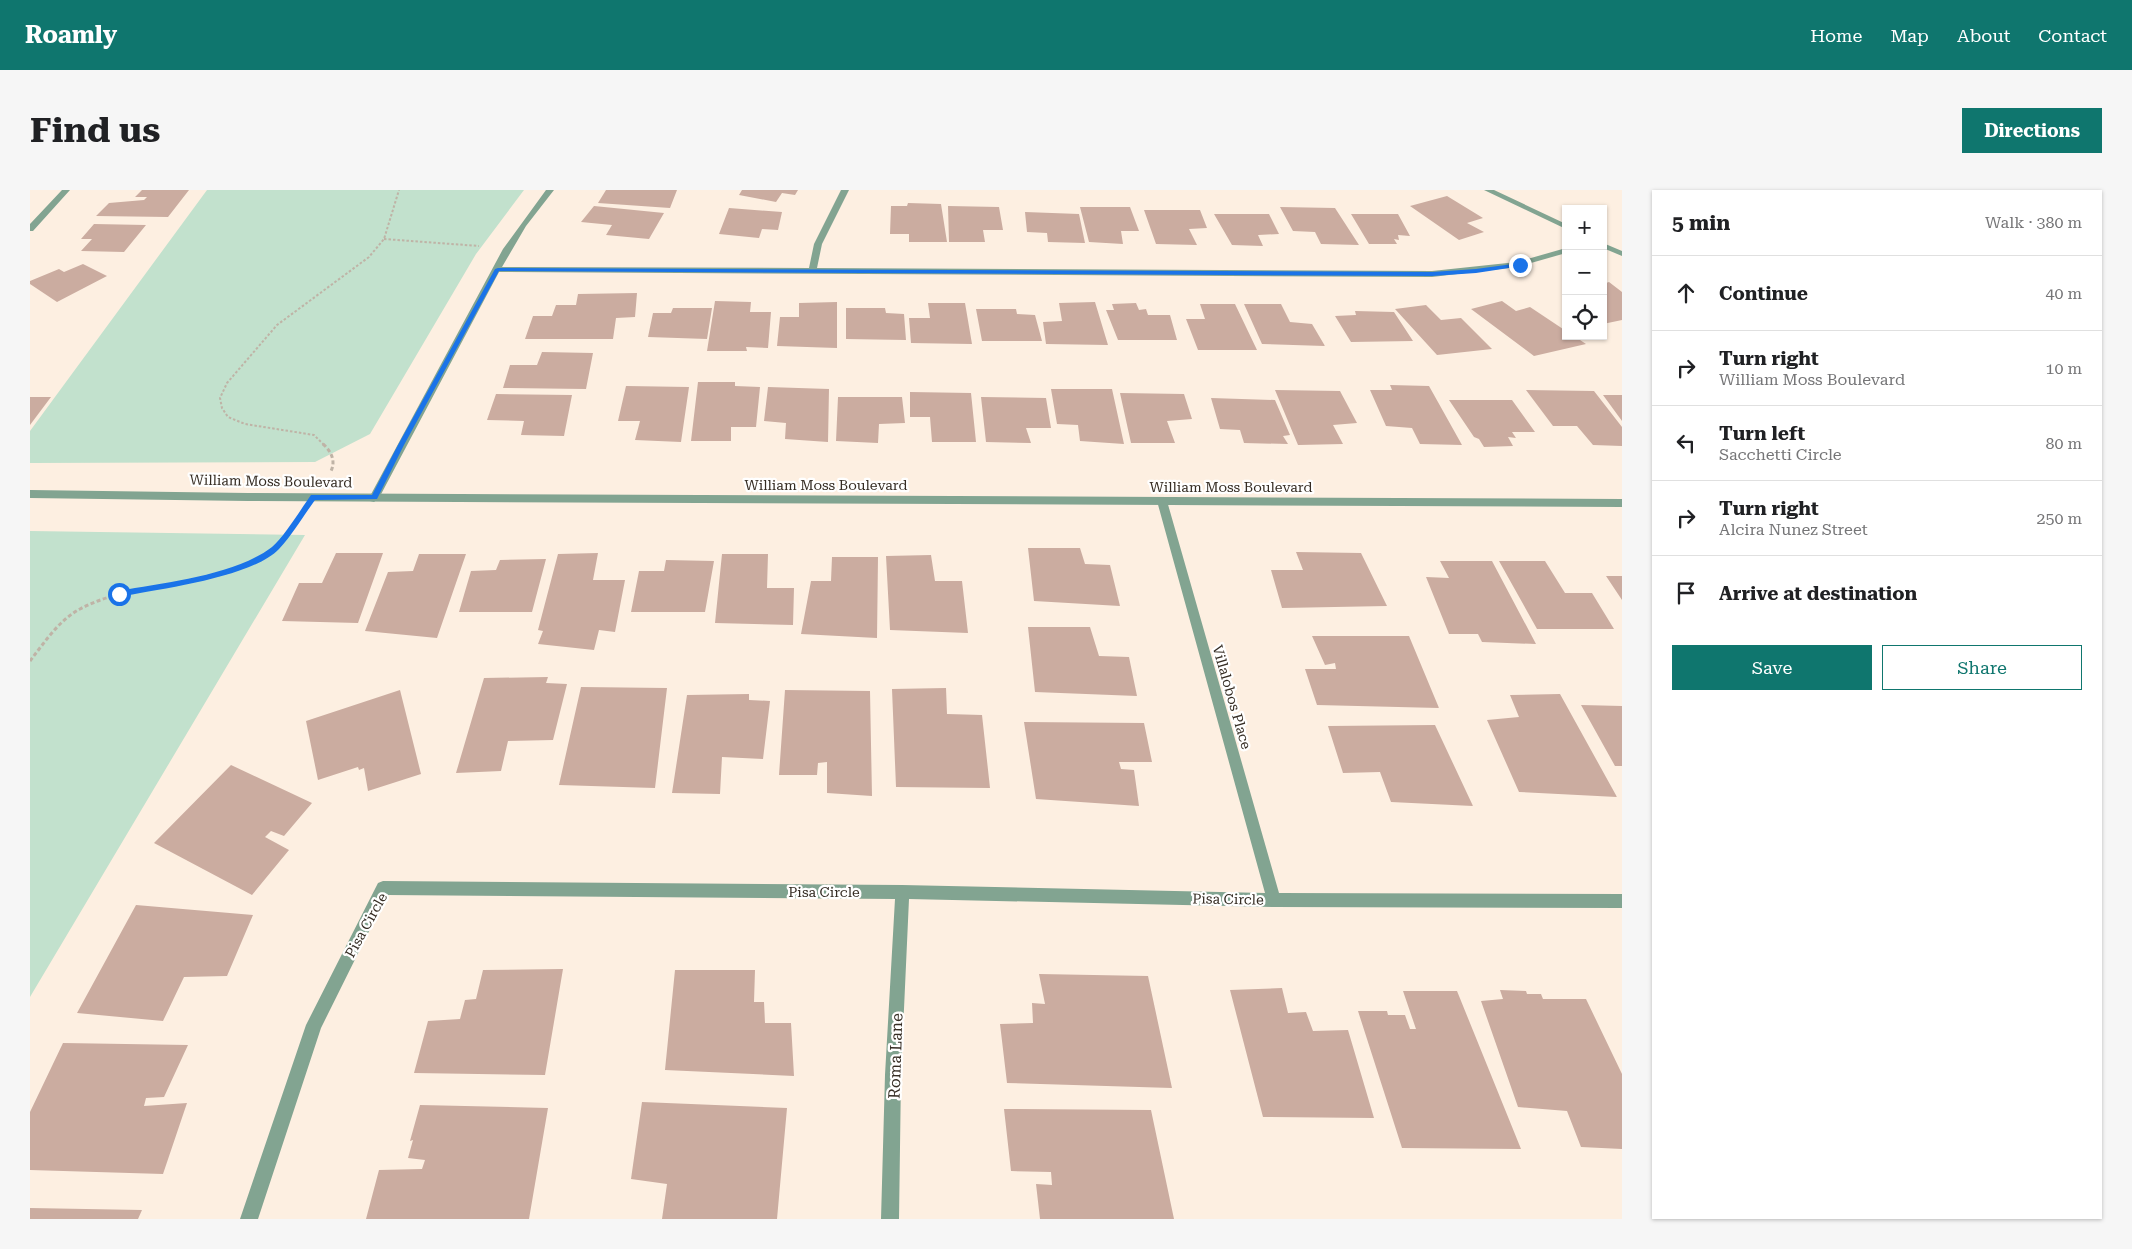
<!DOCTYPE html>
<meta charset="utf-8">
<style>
:root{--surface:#fff;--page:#f6f6f6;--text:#202124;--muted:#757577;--line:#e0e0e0;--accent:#0f766e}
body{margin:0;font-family:"Roboto Serif",serif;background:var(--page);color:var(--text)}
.controls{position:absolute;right:15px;top:15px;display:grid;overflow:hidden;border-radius:0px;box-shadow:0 1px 4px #0004}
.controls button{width:45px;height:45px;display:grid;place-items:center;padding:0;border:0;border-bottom:1px solid var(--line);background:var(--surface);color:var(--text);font:25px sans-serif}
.stop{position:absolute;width:15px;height:15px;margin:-11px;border:4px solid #1a73e8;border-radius:50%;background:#fff}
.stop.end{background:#1a73e8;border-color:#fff;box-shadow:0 1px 5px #0008}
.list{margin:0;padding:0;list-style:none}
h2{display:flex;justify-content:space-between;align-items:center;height:65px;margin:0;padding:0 20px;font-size:21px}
h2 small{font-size:16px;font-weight:400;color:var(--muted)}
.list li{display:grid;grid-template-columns:32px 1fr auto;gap:15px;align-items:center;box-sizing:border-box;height:75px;padding:0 20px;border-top:1px solid var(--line)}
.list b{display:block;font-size:19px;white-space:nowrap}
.list p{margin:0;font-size:16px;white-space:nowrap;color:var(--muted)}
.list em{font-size:16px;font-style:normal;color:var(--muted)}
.actions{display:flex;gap:10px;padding:15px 20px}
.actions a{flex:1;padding:11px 0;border:1px solid var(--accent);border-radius:0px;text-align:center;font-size:18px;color:var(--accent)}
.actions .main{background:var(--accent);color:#fff}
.icon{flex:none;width:28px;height:28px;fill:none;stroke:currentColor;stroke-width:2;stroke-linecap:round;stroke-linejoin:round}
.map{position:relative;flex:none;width:1592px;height:1029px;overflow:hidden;border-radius:0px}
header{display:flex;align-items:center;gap:30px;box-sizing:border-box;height:70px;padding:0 25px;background:var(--accent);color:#fff}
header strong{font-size:24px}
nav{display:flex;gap:28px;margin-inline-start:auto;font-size:18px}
.intro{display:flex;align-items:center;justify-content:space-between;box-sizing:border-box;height:120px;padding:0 30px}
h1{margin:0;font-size:35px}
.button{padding:12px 22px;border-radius:0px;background:var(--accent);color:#fff;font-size:18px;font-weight:700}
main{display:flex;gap:30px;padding:0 30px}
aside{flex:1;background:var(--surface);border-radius:0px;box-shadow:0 1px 4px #0004}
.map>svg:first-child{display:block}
</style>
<header>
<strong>Roamly</strong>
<nav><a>Home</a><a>Map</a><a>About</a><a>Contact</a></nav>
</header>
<div class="intro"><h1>Find us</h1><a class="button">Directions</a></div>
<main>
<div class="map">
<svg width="1592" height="1029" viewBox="0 0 1592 1029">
<rect width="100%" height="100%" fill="#fdefe1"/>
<path fill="#c2e1cd" d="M 177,0 L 494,0 L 446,64 L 340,244 L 285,272 L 0,273 L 0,241 Z
M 0,341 L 275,345 L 0,807 Z"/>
<path fill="#cbaca0" d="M 112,0 L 159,0 L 138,27 L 66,26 L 79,13 L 114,10 L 117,7 L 105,7 Z
M 576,0 L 647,0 L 640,18 L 568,13 Z
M 712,0 L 768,0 L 765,5 L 752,3 L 746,12 L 709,5 Z
M 1417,6 L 1453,28 L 1437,33 L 1454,42 L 1429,50 L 1380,16 Z
M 878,13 L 911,14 L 917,52 L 879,52 L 879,44 L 860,44 L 861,16 L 877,16 Z
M 564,16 L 634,23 L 619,49 L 576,45 L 582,35 L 551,32 Z
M 918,16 L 969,17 L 973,40 L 953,40 L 955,52 L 919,52 Z
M 1050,17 L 1100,17 L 1109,41 L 1091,41 L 1093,54 L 1059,52 Z
M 1250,17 L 1305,18 L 1329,55 L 1291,54 L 1285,42 L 1263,41 Z
M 699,18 L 752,22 L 748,40 L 732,39 L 729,48 L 689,44 Z
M 1114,20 L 1170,20 L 1177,38 L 1159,39 L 1167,55 L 1126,54 Z
M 995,22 L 1049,24 L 1055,53 L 1018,52 L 1017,43 L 997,42 Z
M 1184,24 L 1239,24 L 1249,44 L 1228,45 L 1233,56 L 1202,55 Z
M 1321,24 L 1368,24 L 1380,46 L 1368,45 L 1369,50 L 1364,49 L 1367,54 L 1339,54 Z
M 64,34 L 116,35 L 94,62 L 51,61 L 62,49 L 51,49 Z
M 53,74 L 77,86 L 27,112 L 0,94 L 0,91 L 29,79 L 34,82 Z
M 1579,92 L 1592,102 L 1592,130 L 1573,134 L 1573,94 Z
M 607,103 L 605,127 L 586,128 L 583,149 L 495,149 L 503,126 L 522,126 L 526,115 L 546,115 L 548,104 Z
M 685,111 L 721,112 L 720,122 L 741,122 L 738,158 L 716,157 L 717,161 L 677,161 Z
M 1472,111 L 1486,121 L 1500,117 L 1536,141 L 1536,146 L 1544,146 L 1556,154 L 1504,166 L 1441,119 Z
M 807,112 L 807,158 L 747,156 L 750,127 L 769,127 L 769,113 Z
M 1065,112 L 1078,155 L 1016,154 L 1013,132 L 1032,131 L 1029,113 Z
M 898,113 L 935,113 L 942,154 L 881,153 L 879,128 L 900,128 Z
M 1106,113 L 1109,120 L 1116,119 L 1118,125 L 1140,125 L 1147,150 L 1088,150 L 1076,120 L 1084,120 L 1082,114 Z
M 1170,114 L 1205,114 L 1227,160 L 1168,160 L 1156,129 L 1175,129 Z
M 1214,114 L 1251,114 L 1260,132 L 1282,134 L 1295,156 L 1232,154 Z
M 1396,115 L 1411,130 L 1431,128 L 1462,159 L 1407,165 L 1365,119 Z
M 643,118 L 682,118 L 677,149 L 618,147 L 623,123 L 641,123 Z
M 816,118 L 855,118 L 856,123 L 874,124 L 876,150 L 816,149 Z
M 946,119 L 986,119 L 987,124 L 1005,125 L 1012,151 L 952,151 Z
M 1325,121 L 1364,122 L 1383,151 L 1321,152 L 1305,126 L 1326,125 Z
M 512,162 L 563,163 L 556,199 L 473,198 L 480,175 L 507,175 Z
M 668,192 L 705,192 L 705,196 L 730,197 L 726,237 L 701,237 L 701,251 L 661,251 Z
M 1360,195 L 1399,196 L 1432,255 L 1390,254 L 1382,238 L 1356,236 L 1340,200 L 1362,200 Z
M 596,196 L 659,197 L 651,252 L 605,250 L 610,231 L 588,231 Z
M 738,197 L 799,199 L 798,252 L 755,249 L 756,233 L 734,231 Z
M 1021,199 L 1082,199 L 1094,254 L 1050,251 L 1048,235 L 1027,234 Z
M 1245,200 L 1310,201 L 1327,233 L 1303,235 L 1313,254 L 1268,255 Z
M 1496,200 L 1564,201 L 1592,237 L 1592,256 L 1563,255 L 1547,236 L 1523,236 Z
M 880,202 L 941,203 L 946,252 L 902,252 L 900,227 L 880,227 Z
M 1090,203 L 1154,204 L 1162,229 L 1137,231 L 1145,253 L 1101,253 Z
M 466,204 L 542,205 L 534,246 L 491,245 L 494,231 L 457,230 Z
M 1573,205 L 1592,205 L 1592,231 Z
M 0,207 L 21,207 L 0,235 Z
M 808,207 L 872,207 L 875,233 L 849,234 L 848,253 L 806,251 Z
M 951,207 L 1016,208 L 1021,238 L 996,238 L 1001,253 L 956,252 Z
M 1181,208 L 1245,210 L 1260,245 L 1253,246 L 1258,254 L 1214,253 L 1210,240 L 1190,239 Z
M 1419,210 L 1482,210 L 1505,242 L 1482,242 L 1486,248 L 1478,247 L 1483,256 L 1454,257 L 1449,249 L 1444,247 Z
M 998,358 L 1050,358 L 1055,374 L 1080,375 L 1090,416 L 1004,411 Z
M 1266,362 L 1331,363 L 1357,416 L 1252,418 L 1241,380 L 1273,380 Z
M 306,363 L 353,363 L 328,433 L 252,431 L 269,393 L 292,393 Z
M 568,363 L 563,390 L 595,390 L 585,442 L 569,440 L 564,460 L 508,454 L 513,441 L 508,440 L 528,364 Z
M 389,364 L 436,364 L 407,448 L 335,441 L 358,382 L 383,381 Z
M 692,364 L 738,364 L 737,398 L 764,398 L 763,435 L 685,433 Z
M 901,365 L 905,391 L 932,391 L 938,443 L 860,440 L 856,366 Z
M 802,367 L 848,367 L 847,448 L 771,444 L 781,391 L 801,391 Z
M 516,369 L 502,422 L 429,422 L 441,381 L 466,380 L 470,370 Z
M 636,370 L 684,371 L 675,422 L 601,422 L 609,381 L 634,381 Z
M 1410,371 L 1462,371 L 1506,454 L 1452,452 L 1448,444 L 1419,444 L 1396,387 L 1419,388 Z
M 1469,371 L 1515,371 L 1535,403 L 1562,403 L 1584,439 L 1507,439 Z
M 1576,386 L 1592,386 L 1592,410 Z
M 998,437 L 1060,437 L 1069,466 L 1099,467 L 1107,506 L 1005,502 Z
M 1282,446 L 1379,446 L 1409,518 L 1287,515 L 1275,479 L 1306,479 L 1305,473 L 1295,475 Z
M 518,487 L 516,493 L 537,494 L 523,550 L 478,551 L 471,581 L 426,583 L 454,488 Z
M 551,497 L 637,498 L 625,598 L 529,595 Z
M 916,498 L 917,524 L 952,525 L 960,598 L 866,597 L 862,499 Z
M 370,500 L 391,584 L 338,601 L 334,578 L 329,580 L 328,577 L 288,590 L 276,531 Z
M 755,500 L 840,501 L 842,606 L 797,603 L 797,572 L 788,573 L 787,585 L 749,585 Z
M 719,504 L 719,510 L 740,511 L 733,569 L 692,567 L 690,604 L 642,603 L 657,505 Z
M 1530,504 L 1587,607 L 1489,602 L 1457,530 L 1489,527 L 1480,505 Z
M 1551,515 L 1592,516 L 1592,576 L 1585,576 Z
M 994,532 L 1114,533 L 1122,572 L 1089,572 L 1091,579 L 1104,580 L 1109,616 L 1006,609 Z
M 1405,535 L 1443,616 L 1361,612 L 1350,582 L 1313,583 L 1298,536 Z
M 201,575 L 282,613 L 254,646 L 241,641 L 235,647 L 259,660 L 222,705 L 124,653 Z
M 106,715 L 223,725 L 197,786 L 154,787 L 133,831 L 47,823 Z
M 533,779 L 515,885 L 384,883 L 398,831 L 430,829 L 435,810 L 446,809 L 453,780 Z
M 645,780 L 725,780 L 724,812 L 734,812 L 735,833 L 761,833 L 764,886 L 635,880 Z
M 1009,784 L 1118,786 L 1142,898 L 977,893 L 970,834 L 1003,833 L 1002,813 L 1015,814 Z
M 1252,798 L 1258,823 L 1276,822 L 1283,841 L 1318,840 L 1344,928 L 1233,927 L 1200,800 Z
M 1470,800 L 1496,801 L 1497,804 L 1511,804 L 1513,809 L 1556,809 L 1592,884 L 1592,959 L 1551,957 L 1537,921 L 1488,917 L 1451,811 L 1473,809 Z
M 1373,801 L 1427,801 L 1491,959 L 1372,958 L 1328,821 L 1357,821 L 1358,825 L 1375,825 L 1380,839 L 1386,839 Z
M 33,853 L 158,855 L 134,907 L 116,908 L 114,916 L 157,913 L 133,984 L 0,980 L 0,922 Z
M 612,912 L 757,918 L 747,1029 L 632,1029 L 637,994 L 601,989 Z
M 390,915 L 518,918 L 499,1029 L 336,1029 L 349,980 L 392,979 L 395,970 L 378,968 L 383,950 L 380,951 Z
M 974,919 L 1121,920 L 1144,1029 L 1010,1029 L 1006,994 L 1022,995 L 1021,982 L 981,981 Z
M 0,1018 L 112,1020 L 108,1029 L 0,1029 Z"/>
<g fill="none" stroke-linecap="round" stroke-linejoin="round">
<path stroke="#bfb3a6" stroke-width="2" stroke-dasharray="2.5 2" stroke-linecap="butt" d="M 354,49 L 449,56
M 294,255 L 284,245 L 215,234 L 198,227 L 192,218 L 190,208 L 197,193 L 247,135 L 339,67 L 354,49 L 369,0"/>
<path stroke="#bfb3a6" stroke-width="3" stroke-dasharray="4 2.5" stroke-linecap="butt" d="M 293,254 C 301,261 306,271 301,281
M 0,471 C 14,453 29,430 50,419 C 110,387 190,402 245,358 C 253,352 258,342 264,334"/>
<path fill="#82a491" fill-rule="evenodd" d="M 32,0 L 40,0 L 3,41 L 0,41 L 0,34 Z
M 516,0 L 524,0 L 496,36 L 472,77 L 779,78 L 784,54 L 811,0 L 819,0 L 792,54 L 787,78 L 1402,81 L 1487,72 L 1536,58 L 1536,63 L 1487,77 L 1402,87 L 469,82 L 349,308 L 344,312 L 340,311 L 339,308 L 473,59 Z
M 1454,0 L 1464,0 L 1536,34 L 1536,39 Z
M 1573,53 L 1592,61 L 1592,66 L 1573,58 Z
M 1132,307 L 1137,311 L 1249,703 L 1592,704 L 1592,718 L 1244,717 L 879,709 L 871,885 L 869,1029 L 851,1029 L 855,885 L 865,709 L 357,705 L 291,838 L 228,1029 L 210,1029 L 276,835 L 348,693 L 353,691 L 872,695 L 1235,703 L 1127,311 Z"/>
<path fill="#82a491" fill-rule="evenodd" d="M 0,300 L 218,303 L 1592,309 L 1592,317 L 218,311 L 0,308 Z"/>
</g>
<path fill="#1a73e8" d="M 1490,73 L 1492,76 L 1446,83 L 1402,86 L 469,81 L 374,255 L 347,309 L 285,310 C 274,325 263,344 249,359 C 221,388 129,399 89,407 L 85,404 L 89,401 C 136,392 204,386 242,357 C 254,347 271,319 281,305 L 342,305 L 368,255 L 465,79 L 468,78 L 1402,82 L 1446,79 Z"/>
<g text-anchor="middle" stroke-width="4.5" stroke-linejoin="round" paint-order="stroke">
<g font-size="14" fill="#352c23" stroke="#fff">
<text transform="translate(241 291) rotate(1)" y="5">William Moss Boulevard</text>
<text x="796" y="300">William Moss Boulevard</text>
<text x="1201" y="302">William Moss Boulevard</text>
<text transform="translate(1202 507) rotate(74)" y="5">Villalobos Place</text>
<text x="794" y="707">Pisa Circle</text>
<text transform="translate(1198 709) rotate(1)" y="5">Pisa Circle</text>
<text transform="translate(336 735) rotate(-61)" y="5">Pisa Circle</text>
</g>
<g font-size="16" fill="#352c23" stroke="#fff">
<text transform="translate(865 866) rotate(-88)" y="6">Roma Lane</text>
</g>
</g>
</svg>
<div class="controls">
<button>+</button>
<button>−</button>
<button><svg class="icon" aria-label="locate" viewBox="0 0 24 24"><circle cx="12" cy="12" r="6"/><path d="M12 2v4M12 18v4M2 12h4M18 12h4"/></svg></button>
</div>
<div class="stop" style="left:89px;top:404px"></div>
<div class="stop end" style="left:1490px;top:75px"></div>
</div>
<aside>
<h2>5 min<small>Walk · 380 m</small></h2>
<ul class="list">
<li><svg class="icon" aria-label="ahead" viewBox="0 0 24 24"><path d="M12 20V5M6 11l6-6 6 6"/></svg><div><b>Continue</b></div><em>40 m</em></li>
<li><svg class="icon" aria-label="right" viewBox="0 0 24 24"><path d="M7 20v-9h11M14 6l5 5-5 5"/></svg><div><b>Turn right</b><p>William Moss Boulevard</p></div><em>10 m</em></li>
<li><svg class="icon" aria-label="left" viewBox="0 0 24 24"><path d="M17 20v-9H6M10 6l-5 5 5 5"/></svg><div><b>Turn left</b><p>Sacchetti Circle</p></div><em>80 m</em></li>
<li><svg class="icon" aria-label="right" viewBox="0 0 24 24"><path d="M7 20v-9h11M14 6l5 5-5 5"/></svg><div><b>Turn right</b><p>Alcira Nunez Street</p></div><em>250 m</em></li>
<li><svg class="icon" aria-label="arrive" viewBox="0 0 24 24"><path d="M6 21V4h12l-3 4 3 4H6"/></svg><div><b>Arrive at destination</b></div></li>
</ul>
<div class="actions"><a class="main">Save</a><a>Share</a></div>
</aside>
</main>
